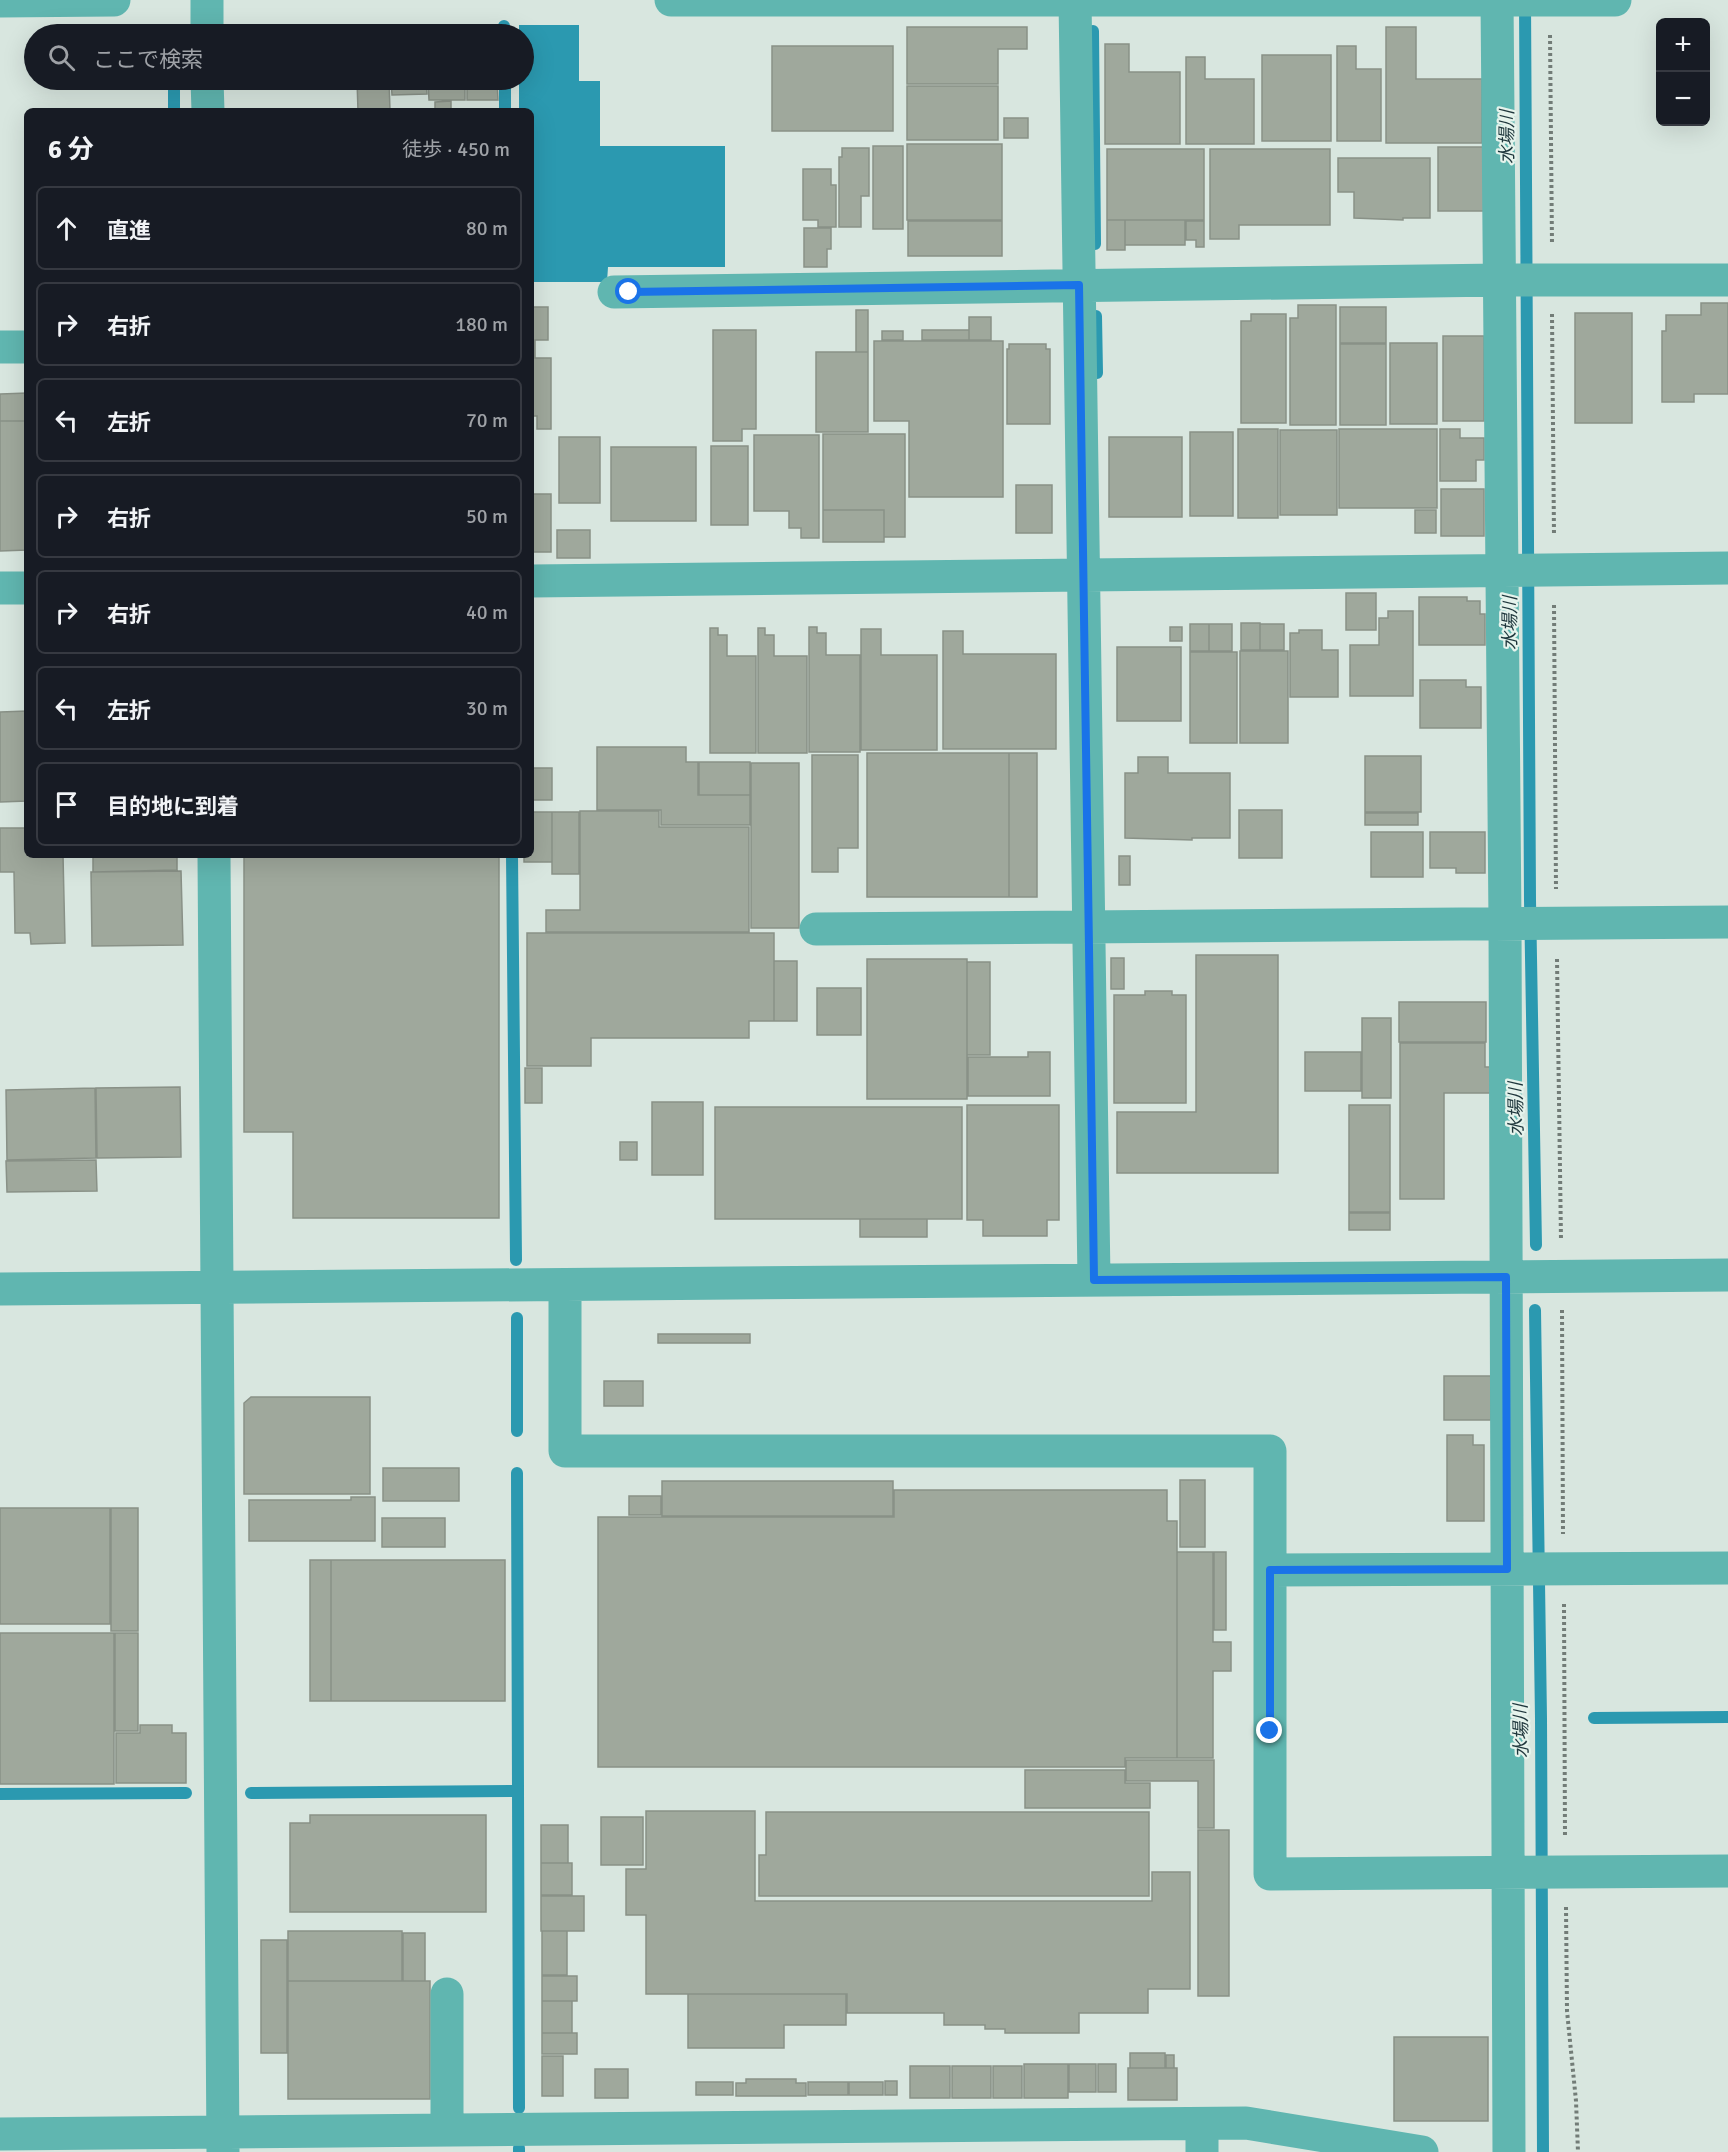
<!DOCTYPE html>
<html lang="ja">
<meta charset="utf-8">
<style>
:root{--surface:#171b24;--page:#242831;--text:#f1f3f6;--muted:#9ea1a6;--line:#363941}
body{margin:0;font-family:Signika,"Noto Sans JP",sans-serif;background:var(--page);color:var(--text)}
.controls{position:absolute;right:18px;top:18px;display:grid;overflow:hidden;border-radius:9px;box-shadow:0 6px 24px #0002}
.controls button{width:54px;height:54px;display:grid;place-items:center;padding:0;border:0;border-bottom:2px solid var(--line);background:var(--surface);color:var(--text);font:30px sans-serif}
.stop{position:absolute;width:18px;height:18px;margin:-14px;border:4px solid #1a73e8;border-radius:50%;background:#fff}
.stop.end{background:#1a73e8;border-color:#fff;box-shadow:0 2px 6px #0008}
.list{margin:0;padding:0;list-style:none}
h2{display:flex;justify-content:space-between;align-items:center;height:78px;margin:0;padding:0 24px;font-size:26px}
h2 small{font-size:20px;font-weight:400;color:var(--muted)}
.list li{display:grid;grid-template-columns:39px 1fr auto;gap:18px;align-items:center;box-sizing:border-box;height:84px;margin:0 12px 12px;padding:0 12px;border:2px solid var(--line);border-radius:9px}
.list b{display:block;font-size:22px;white-space:nowrap}
.list em{font-size:20px;font-style:normal;color:var(--muted)}
.icon{flex:none;width:33px;height:33px;fill:none;stroke:currentColor;stroke-width:2;stroke-linecap:round;stroke-linejoin:round}
.map{position:relative;flex:none;width:1728px;height:2152px;overflow:hidden}
.search{position:absolute;background:var(--surface);box-shadow:0 6px 24px #0002;left:24px;top:24px;width:510px;height:66px;display:flex;align-items:center;gap:15px;box-sizing:border-box;padding:0 21px;border-radius:33px;color:var(--muted);font-size:22px}
.panel{position:absolute;background:var(--surface);box-shadow:0 6px 24px #0002;left:24px;top:108px;width:510px;height:750px;border-radius:9px}
.map>svg:first-child{display:block}
</style>
<div class="map">
<svg width="1728" height="2152" viewBox="0 0 1728 2152">
<rect width="100%" height="100%" fill="#d8e6df"/>
<path fill="#2b99b0" d="M 519,25 L 579,25 L 579,81 L 600,81 L 600,146 L 725,146 L 725,267 L 608,267 L 607,282 L 531,282 L 531,111 L 519,111 L 519,80 L 524,80 L 524,34 L 519,34 Z"/>
<g fill="none" stroke-linecap="round" stroke-linejoin="round">
<path stroke="#2b99b0" stroke-width="12" d="M 1525,1 L 1530,900 L 1536,1245
M 504,26 L 504,34
M 1093,31 L 1095,244
M 174,80 L 174,111
M 505,80 L 505,111
M 1096,316 L 1097,373
M 512,855 L 516,1260
M 1535,1310 L 1541,1718 L 1543,2152
M 517,1318 L 517,1431
M 517,1473 L 519,2108
M 1594,1718 L 1728,1717
M 251,1793 L 518,1791
M 0,1794 L 186,1793
M 519,2148 L 519,2152"/>
</g>
<path fill="#9fa89c" stroke="#899187" stroke-width="1.5" d="M 497,25 L 497,34 L 467,34 L 467,26 Z
M 907,27 L 1027,27 L 1027,49 L 998,49 L 998,84 L 907,84 Z
M 1386,27 L 1416,27 L 1416,79 L 1482,79 L 1482,143 L 1386,143 Z
M 1105,44 L 1129,44 L 1129,72 L 1180,72 L 1180,144 L 1105,144 Z
M 772,46 L 893,46 L 893,131 L 772,131 Z
M 1337,46 L 1356,46 L 1356,69 L 1381,69 L 1381,141 L 1337,141 Z
M 1262,55 L 1331,55 L 1331,141 L 1262,141 Z
M 1186,57 L 1205,57 L 1205,79 L 1254,79 L 1254,144 L 1186,144 Z
M 357,80 L 389,80 L 390,111 L 358,111 Z
M 391,80 L 426,80 L 427,94 L 392,95 Z
M 428,80 L 465,80 L 465,100 L 429,100 Z
M 467,80 L 497,80 L 498,100 L 467,100 Z
M 907,86 L 998,86 L 998,140 L 907,140 Z
M 451,101 L 451,109 L 435,109 L 435,102 Z
M 1004,118 L 1028,118 L 1028,138 L 1004,138 Z
M 907,144 L 1002,144 L 1002,220 L 907,220 Z
M 873,146 L 903,146 L 903,229 L 873,229 Z
M 1438,147 L 1484,147 L 1484,211 L 1438,211 Z
M 842,148 L 869,148 L 869,196 L 861,196 L 861,227 L 839,227 L 839,157 L 842,157 Z
M 1107,149 L 1204,149 L 1204,220 L 1107,220 Z
M 1210,149 L 1330,149 L 1330,225 L 1239,225 L 1239,239 L 1210,239 Z
M 1338,158 L 1430,158 L 1430,218 L 1403,218 L 1403,220 L 1354,218 L 1354,192 L 1338,192 Z
M 803,169 L 831,169 L 831,185 L 836,185 L 836,227 L 818,227 L 818,220 L 803,220 Z
M 1107,220 L 1125,220 L 1125,250 L 1107,250 Z
M 1125,220 L 1185,220 L 1185,245 L 1125,245 Z
M 908,221 L 1002,221 L 1002,256 L 908,256 Z
M 1186,221 L 1204,221 L 1204,247 L 1196,247 L 1196,240 L 1186,240 Z
M 804,228 L 831,228 L 831,249 L 827,249 L 827,267 L 804,267 Z
M 1701,303 L 1728,303 L 1728,394 L 1694,394 L 1694,402 L 1662,402 L 1662,331 L 1666,331 L 1666,315 L 1701,315 Z
M 1298,305 L 1336,305 L 1336,425 L 1290,425 L 1290,318 L 1298,318 Z
M 531,307 L 548,307 L 548,340 L 535,340 L 535,358 L 551,358 L 551,429 L 537,429 L 537,416 L 531,416 Z
M 1340,307 L 1386,307 L 1386,343 L 1340,343 Z
M 856,310 L 868,310 L 868,352 L 856,352 Z
M 1575,313 L 1632,313 L 1632,423 L 1575,423 Z
M 1251,314 L 1286,314 L 1286,423 L 1241,423 L 1241,321 L 1251,321 Z
M 969,317 L 991,317 L 991,340 L 969,340 Z
M 713,330 L 756,330 L 756,429 L 742,429 L 742,441 L 713,441 Z
M 922,330 L 969,330 L 969,340 L 922,340 Z
M 882,331 L 903,331 L 903,340 L 882,340 Z
M 1443,336 L 1484,336 L 1484,421 L 1443,421 Z
M 874,341 L 1003,341 L 1003,497 L 909,497 L 909,421 L 874,421 Z
M 1390,343 L 1437,343 L 1437,424 L 1390,424 Z
M 1009,344 L 1046,344 L 1046,349 L 1050,349 L 1050,424 L 1007,424 L 1007,349 L 1009,349 Z
M 1340,344 L 1386,344 L 1386,425 L 1340,425 Z
M 816,352 L 868,352 L 868,432 L 816,432 Z
M 27,393 L 27,421 L 0,421 L 0,394 Z
M 0,421 L 27,421 L 27,550 L 0,551 Z
M 1238,429 L 1278,429 L 1278,518 L 1238,518 Z
M 1339,429 L 1437,429 L 1437,508 L 1339,508 Z
M 1440,429 L 1460,429 L 1460,438 L 1484,438 L 1484,460 L 1476,460 L 1476,481 L 1440,481 Z
M 1280,430 L 1337,430 L 1337,515 L 1280,515 Z
M 1190,432 L 1233,432 L 1233,516 L 1190,516 Z
M 823,434 L 905,434 L 905,537 L 884,537 L 884,510 L 823,510 Z
M 754,435 L 819,435 L 819,538 L 801,538 L 801,528 L 789,528 L 789,511 L 754,511 Z
M 559,437 L 600,437 L 600,503 L 559,503 Z
M 1109,437 L 1182,437 L 1182,517 L 1109,517 Z
M 711,446 L 748,446 L 748,525 L 711,525 Z
M 611,447 L 696,447 L 696,521 L 611,521 Z
M 1016,485 L 1052,485 L 1052,533 L 1016,533 Z
M 1441,489 L 1484,489 L 1484,536 L 1441,536 Z
M 531,494 L 551,494 L 551,552 L 531,552 Z
M 823,510 L 884,510 L 884,542 L 823,542 Z
M 1415,510 L 1436,510 L 1436,533 L 1415,533 Z
M 557,530 L 590,530 L 590,558 L 557,558 Z
M 1346,593 L 1376,593 L 1376,630 L 1346,630 Z
M 1419,597 L 1467,597 L 1467,601 L 1480,601 L 1480,614 L 1485,614 L 1485,645 L 1419,645 Z
M 1388,611 L 1413,611 L 1413,696 L 1350,696 L 1350,645 L 1379,645 L 1379,618 L 1388,618 Z
M 1241,623 L 1260,623 L 1260,650 L 1241,650 Z
M 1190,624 L 1209,624 L 1209,651 L 1190,651 Z
M 1209,624 L 1232,624 L 1232,651 L 1209,651 Z
M 1260,624 L 1284,624 L 1284,650 L 1260,650 Z
M 809,627 L 817,627 L 817,633 L 826,633 L 826,655 L 860,655 L 860,752 L 809,752 Z
M 1170,627 L 1182,627 L 1182,641 L 1170,641 Z
M 710,628 L 718,628 L 718,635 L 727,635 L 727,656 L 756,656 L 756,753 L 710,753 Z
M 758,628 L 765,628 L 765,635 L 774,635 L 774,656 L 807,656 L 807,753 L 758,753 Z
M 861,629 L 881,629 L 881,655 L 937,655 L 937,750 L 861,750 Z
M 1299,630 L 1322,630 L 1322,650 L 1338,650 L 1338,697 L 1290,697 L 1290,633 L 1299,633 Z
M 943,631 L 963,631 L 963,654 L 1056,654 L 1056,749 L 943,749 Z
M 1117,647 L 1181,647 L 1181,721 L 1117,721 Z
M 1240,651 L 1288,651 L 1288,743 L 1240,743 Z
M 1190,652 L 1237,652 L 1237,743 L 1190,743 Z
M 1420,680 L 1466,680 L 1466,687 L 1481,687 L 1481,728 L 1420,728 Z
M 27,711 L 27,801 L 0,802 L 0,712 Z
M 597,747 L 686,747 L 686,762 L 698,762 L 698,795 L 750,795 L 750,825 L 661,825 L 661,810 L 597,810 Z
M 867,753 L 1009,753 L 1009,897 L 867,897 Z
M 1009,753 L 1037,753 L 1037,897 L 1009,897 Z
M 812,755 L 858,755 L 858,848 L 838,848 L 838,872 L 812,872 Z
M 1365,756 L 1421,756 L 1421,812 L 1365,812 Z
M 1138,757 L 1168,757 L 1168,773 L 1230,773 L 1230,838 L 1192,838 L 1192,840 L 1125,838 L 1125,773 L 1138,773 Z
M 699,762 L 750,762 L 750,795 L 699,795 Z
M 751,763 L 799,763 L 799,928 L 751,928 Z
M 531,768 L 552,768 L 552,800 L 531,800 Z
M 1239,810 L 1282,810 L 1282,858 L 1239,858 Z
M 580,811 L 659,811 L 659,827 L 749,827 L 749,932 L 546,932 L 546,910 L 580,910 Z
M 531,812 L 552,812 L 552,862 L 524,862 L 524,855 L 531,855 Z
M 552,812 L 579,812 L 579,874 L 552,874 Z
M 1365,813 L 1418,813 L 1418,825 L 1365,825 Z
M 0,828 L 27,828 L 27,855 L 63,855 L 65,943 L 31,944 L 30,933 L 15,933 L 14,872 L 0,872 Z
M 1371,832 L 1423,832 L 1423,877 L 1371,877 Z
M 1430,832 L 1485,832 L 1485,873 L 1456,873 L 1456,868 L 1430,868 Z
M 93,855 L 177,855 L 177,870 L 93,872 Z
M 244,855 L 499,855 L 499,1218 L 293,1218 L 293,1132 L 244,1132 Z
M 1119,856 L 1130,856 L 1130,885 L 1119,885 Z
M 181,871 L 183,945 L 92,946 L 91,872 Z
M 527,933 L 774,933 L 774,1021 L 749,1021 L 749,1038 L 591,1038 L 591,1066 L 527,1066 Z
M 1196,955 L 1278,955 L 1278,1173 L 1117,1173 L 1117,1112 L 1196,1112 Z
M 1111,958 L 1124,958 L 1124,989 L 1111,989 Z
M 867,959 L 967,959 L 967,1099 L 867,1099 Z
M 774,961 L 797,961 L 797,1021 L 774,1021 Z
M 967,962 L 990,962 L 990,1055 L 967,1055 Z
M 817,988 L 861,988 L 861,1035 L 817,1035 Z
M 1145,991 L 1172,991 L 1172,995 L 1186,995 L 1186,1103 L 1114,1103 L 1114,995 L 1145,995 Z
M 1399,1002 L 1486,1002 L 1486,1042 L 1399,1042 Z
M 1362,1018 L 1391,1018 L 1391,1098 L 1362,1098 Z
M 1400,1043 L 1485,1043 L 1485,1067 L 1491,1067 L 1491,1093 L 1444,1093 L 1444,1199 L 1400,1199 Z
M 1028,1052 L 1050,1052 L 1050,1096 L 968,1096 L 968,1057 L 1028,1057 Z
M 1305,1052 L 1361,1052 L 1361,1091 L 1305,1091 Z
M 525,1068 L 542,1068 L 542,1103 L 525,1103 Z
M 180,1087 L 181,1157 L 97,1158 L 96,1088 Z
M 95,1088 L 96,1158 L 7,1160 L 6,1090 Z
M 652,1102 L 703,1102 L 703,1175 L 652,1175 Z
M 967,1105 L 1059,1105 L 1059,1220 L 1047,1220 L 1047,1236 L 983,1236 L 983,1220 L 967,1220 Z
M 1349,1105 L 1390,1105 L 1390,1212 L 1349,1212 Z
M 715,1107 L 962,1107 L 962,1219 L 715,1219 Z
M 620,1142 L 637,1142 L 637,1160 L 620,1160 Z
M 96,1160 L 97,1191 L 7,1192 L 6,1161 Z
M 1349,1213 L 1390,1213 L 1390,1230 L 1349,1230 Z
M 860,1219 L 927,1219 L 927,1237 L 860,1237 Z
M 658,1334 L 750,1334 L 750,1343 L 658,1343 Z
M 1444,1376 L 1491,1376 L 1491,1420 L 1444,1420 Z
M 604,1381 L 643,1381 L 643,1406 L 604,1406 Z
M 251,1397 L 370,1397 L 370,1494 L 244,1494 L 244,1403 Z
M 1447,1435 L 1473,1435 L 1473,1445 L 1484,1445 L 1484,1521 L 1447,1521 Z
M 383,1468 L 459,1468 L 459,1501 L 383,1501 Z
M 1180,1480 L 1205,1480 L 1205,1547 L 1180,1547 Z
M 662,1481 L 893,1481 L 893,1516 L 662,1516 Z
M 894,1490 L 1167,1490 L 1167,1521 L 1177,1521 L 1177,1758 L 1125,1758 L 1125,1767 L 598,1767 L 598,1517 L 894,1517 Z
M 629,1496 L 661,1496 L 661,1515 L 629,1515 Z
M 351,1497 L 375,1497 L 375,1541 L 249,1541 L 249,1500 L 351,1500 Z
M 0,1508 L 110,1508 L 110,1624 L 0,1624 Z
M 111,1508 L 138,1508 L 138,1631 L 111,1631 Z
M 382,1518 L 445,1518 L 445,1547 L 382,1547 Z
M 1177,1552 L 1213,1552 L 1213,1642 L 1231,1642 L 1231,1671 L 1213,1671 L 1213,1758 L 1177,1758 Z
M 1214,1552 L 1226,1552 L 1226,1630 L 1214,1630 Z
M 310,1560 L 331,1560 L 331,1701 L 310,1701 Z
M 331,1560 L 505,1560 L 505,1701 L 331,1701 Z
M 0,1633 L 114,1633 L 114,1784 L 0,1784 Z
M 115,1633 L 138,1633 L 138,1731 L 115,1731 Z
M 140,1725 L 172,1725 L 172,1733 L 186,1733 L 186,1783 L 116,1783 L 116,1733 L 140,1733 Z
M 1126,1760 L 1214,1760 L 1214,1828 L 1198,1828 L 1198,1781 L 1126,1781 Z
M 1025,1770 L 1125,1770 L 1125,1783 L 1150,1783 L 1150,1808 L 1025,1808 Z
M 646,1811 L 755,1811 L 755,1901 L 1152,1901 L 1152,1872 L 1190,1872 L 1190,1989 L 1148,1989 L 1148,2013 L 1079,2013 L 1079,2033 L 1005,2033 L 1005,2029 L 985,2029 L 985,2025 L 944,2025 L 944,2013 L 847,2013 L 847,1994 L 646,1994 L 646,1915 L 626,1915 L 626,1869 L 646,1869 Z
M 766,1812 L 1149,1812 L 1149,1896 L 759,1896 L 759,1855 L 766,1855 Z
M 310,1815 L 486,1815 L 486,1912 L 290,1912 L 290,1823 L 310,1823 Z
M 601,1817 L 643,1817 L 643,1865 L 601,1865 Z
M 541,1825 L 568,1825 L 568,1863 L 541,1863 Z
M 1198,1830 L 1229,1830 L 1229,1996 L 1198,1996 Z
M 541,1863 L 572,1863 L 572,1895 L 541,1895 Z
M 541,1896 L 584,1896 L 584,1931 L 541,1931 Z
M 288,1931 L 402,1931 L 402,1981 L 288,1981 Z
M 542,1931 L 567,1931 L 567,1975 L 542,1975 Z
M 403,1933 L 425,1933 L 425,1981 L 403,1981 Z
M 261,1940 L 287,1940 L 287,2053 L 261,2053 Z
M 542,1976 L 577,1976 L 577,2001 L 542,2001 Z
M 288,1981 L 430,1981 L 430,2099 L 288,2099 Z
M 688,1994 L 846,1994 L 846,2025 L 784,2025 L 784,2048 L 688,2048 Z
M 542,2001 L 572,2001 L 572,2033 L 542,2033 Z
M 542,2033 L 577,2033 L 577,2054 L 542,2054 Z
M 1394,2037 L 1488,2037 L 1488,2121 L 1394,2121 Z
M 1130,2053 L 1165,2053 L 1165,2068 L 1130,2068 Z
M 1166,2055 L 1174,2055 L 1174,2068 L 1166,2068 Z
M 542,2056 L 563,2056 L 563,2096 L 542,2096 Z
M 1024,2064 L 1068,2064 L 1068,2098 L 1024,2098 Z
M 1069,2064 L 1096,2064 L 1096,2092 L 1069,2092 Z
M 1098,2064 L 1116,2064 L 1116,2092 L 1098,2092 Z
M 910,2066 L 950,2066 L 950,2098 L 910,2098 Z
M 952,2066 L 991,2066 L 991,2098 L 952,2098 Z
M 993,2066 L 1022,2066 L 1022,2098 L 993,2098 Z
M 1128,2068 L 1177,2068 L 1177,2100 L 1128,2100 Z
M 595,2069 L 628,2069 L 628,2098 L 595,2098 Z
M 746,2079 L 796,2079 L 796,2083 L 806,2083 L 806,2096 L 736,2096 L 736,2083 L 746,2083 Z
M 885,2081 L 897,2081 L 897,2095 L 885,2095 Z
M 696,2082 L 733,2082 L 733,2095 L 696,2095 Z
M 808,2082 L 848,2082 L 848,2095 L 808,2095 Z
M 849,2082 L 883,2082 L 883,2095 L 849,2095 Z"/>
<g fill="none" stroke-linecap="round" stroke-linejoin="round">
<path stroke="#727c77" stroke-width="4" stroke-dasharray="3 3" stroke-linecap="butt" d="M 1550,35 L 1552,244
M 1552,314 L 1554,535
M 1554,605 L 1556,889
M 1557,959 L 1561,1240
M 1562,1310 L 1563,1534
M 1564,1604 L 1565,1837
M 1566,1907 L 1567,2011 L 1576,2101 L 1578,2152"/>
<path stroke="#60b6b0" stroke-width="33" d="M 207,0 L 207,34
M 671,0 L 1615,0
M 1075,0 L 1094,1280
M 1497,0 L 1505,923 L 1509,2152
M 0,1 L 114,0
M 207,80 L 208,111
M 614,292 L 1501,280 L 1728,280
M 0,347 L 27,347
M 531,581 L 1728,568
M 0,588 L 27,588
M 214,855 L 223,2152
M 816,929 L 1728,922
M 565,1285 L 565,1451 L 1270,1451 L 1270,1874 L 1728,1871
M 0,1289 L 1728,1275
M 1270,1570 L 1728,1568
M 447,1994 L 447,2130
M 1202,2124 L 1202,2152
M 0,2134 L 1246,2123 L 1422,2152"/>
</g>
<g fill="none" stroke-linecap="round" stroke-linejoin="round">
<path stroke="#1a73e8" stroke-width="8" d="M 629,292 L 1079,285 L 1094,1280 L 1506,1277 L 1507,1569 L 1270,1570 L 1270,1731"/>
</g>
<g text-anchor="middle" stroke-width="4.5" stroke-linejoin="round" paint-order="stroke">
<g font-size="18" font-style="italic" fill="#1d353b" stroke="#e5f3ec">
<text transform="translate(1507 137) rotate(-90)" y="6">水場川</text>
<text transform="translate(1510 623) rotate(-90)" y="6">水場川</text>
<text transform="translate(1516 1109) rotate(-91)" y="6">水場川</text>
<text transform="translate(1521 1731) rotate(-91)" y="6">水場川</text>
</g>
</g>
</svg>
<div class="controls">
<button>+</button>
<button>−</button>
</div>
<div class="stop" style="left:629px;top:292px"></div>
<div class="stop end" style="left:1270px;top:1731px"></div>
<div class="search"><svg class="icon" aria-label="search" viewBox="0 0 24 24"><circle cx="10" cy="10" r="6"/><path d="M15 15l6 6"/></svg>ここで検索</div>
<section class="panel">
<h2>6 分<small>徒歩 · 450 m</small></h2>
<ul class="list">
<li><svg class="icon" aria-label="ahead" viewBox="0 0 24 24"><path d="M12 20V5M6 11l6-6 6 6"/></svg><div><b>直進</b></div><em>80 m</em></li>
<li><svg class="icon" aria-label="right" viewBox="0 0 24 24"><path d="M7 20v-9h11M14 6l5 5-5 5"/></svg><div><b>右折</b></div><em>180 m</em></li>
<li><svg class="icon" aria-label="left" viewBox="0 0 24 24"><path d="M17 20v-9H6M10 6l-5 5 5 5"/></svg><div><b>左折</b></div><em>70 m</em></li>
<li><svg class="icon" aria-label="right" viewBox="0 0 24 24"><path d="M7 20v-9h11M14 6l5 5-5 5"/></svg><div><b>右折</b></div><em>50 m</em></li>
<li><svg class="icon" aria-label="right" viewBox="0 0 24 24"><path d="M7 20v-9h11M14 6l5 5-5 5"/></svg><div><b>右折</b></div><em>40 m</em></li>
<li><svg class="icon" aria-label="left" viewBox="0 0 24 24"><path d="M17 20v-9H6M10 6l-5 5 5 5"/></svg><div><b>左折</b></div><em>30 m</em></li>
<li><svg class="icon" aria-label="arrive" viewBox="0 0 24 24"><path d="M6 21V4h12l-3 4 3 4H6"/></svg><div><b>目的地に到着</b></div></li>
</ul>
</section>
</div>
